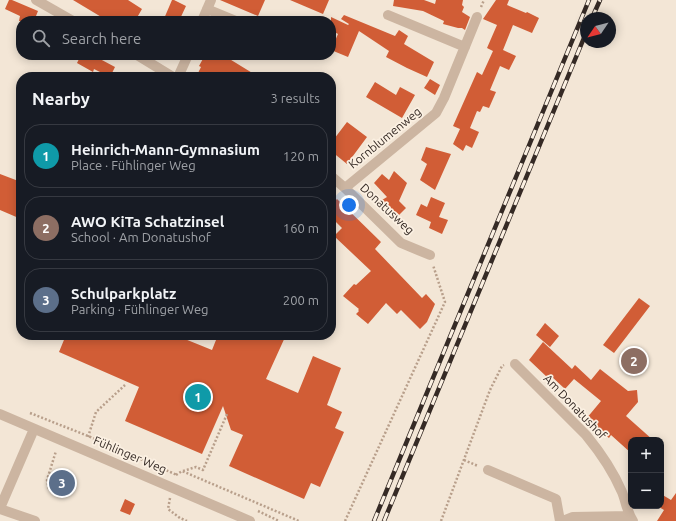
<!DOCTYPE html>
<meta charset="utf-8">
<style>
:root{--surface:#171b24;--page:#242831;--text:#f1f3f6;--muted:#9ea1a6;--line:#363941;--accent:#7c3aed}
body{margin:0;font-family:Ubuntu,sans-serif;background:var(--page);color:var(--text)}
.controls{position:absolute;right:12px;bottom:12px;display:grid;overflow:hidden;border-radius:8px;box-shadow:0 2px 10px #0003}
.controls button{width:36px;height:36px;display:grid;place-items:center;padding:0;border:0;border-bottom:1px solid var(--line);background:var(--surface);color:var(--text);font:20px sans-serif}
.compass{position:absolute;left:580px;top:12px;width:36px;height:36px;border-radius:50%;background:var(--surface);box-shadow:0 2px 10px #0003;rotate:235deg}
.you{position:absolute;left:349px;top:205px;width:14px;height:14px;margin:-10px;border:3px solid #fff;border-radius:50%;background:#1a73e8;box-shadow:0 0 0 6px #1a73e833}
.badge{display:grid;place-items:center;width:26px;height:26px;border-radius:50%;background:var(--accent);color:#fff;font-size:13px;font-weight:700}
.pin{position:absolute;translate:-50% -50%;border:2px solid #fff;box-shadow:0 1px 4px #0006}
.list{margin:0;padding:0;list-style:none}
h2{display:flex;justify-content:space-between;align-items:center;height:52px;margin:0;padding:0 16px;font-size:17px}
h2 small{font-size:13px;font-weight:400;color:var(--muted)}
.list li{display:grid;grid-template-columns:26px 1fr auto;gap:12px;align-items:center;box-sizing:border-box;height:64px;margin:0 8px 8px;padding:0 8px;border:1px solid var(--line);border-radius:16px}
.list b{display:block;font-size:15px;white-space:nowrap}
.list p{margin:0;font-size:13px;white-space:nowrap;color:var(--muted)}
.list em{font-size:13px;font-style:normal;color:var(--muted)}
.icon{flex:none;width:22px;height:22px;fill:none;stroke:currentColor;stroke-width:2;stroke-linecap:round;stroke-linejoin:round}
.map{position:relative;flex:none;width:676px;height:521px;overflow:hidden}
.search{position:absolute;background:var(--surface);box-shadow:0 2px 10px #0003;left:16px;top:16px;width:320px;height:44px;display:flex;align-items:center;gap:10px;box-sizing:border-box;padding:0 14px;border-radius:16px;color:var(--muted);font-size:15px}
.panel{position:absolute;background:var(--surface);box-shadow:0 2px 10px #0003;left:16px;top:72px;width:320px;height:268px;border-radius:16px}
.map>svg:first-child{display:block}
</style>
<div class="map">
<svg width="676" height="521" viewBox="0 0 676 521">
<rect width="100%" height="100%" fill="#f3e6d6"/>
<path fill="#d15d36" d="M 9,0 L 12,0 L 38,11 L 34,21 L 19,21 L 20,16 L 5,9 Z
M 73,0 L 128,0 L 142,9 L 135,21 L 108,21 Z
M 172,0 L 174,0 L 186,6 L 179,21 L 163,21 Z
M 220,0 L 265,0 L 258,16 Z
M 290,0 L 329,0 L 323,14 Z
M 394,0 L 424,0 L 435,4 L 436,0 L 463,0 L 462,5 L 464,7 L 462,12 L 470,17 L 465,30 L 462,28 L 458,28 L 443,24 L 444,21 L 423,11 L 393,6 Z
M 496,0 L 509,0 L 507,5 L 526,13 L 527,12 L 539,18 L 532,33 L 513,25 L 503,50 L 516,56 L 509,70 L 500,66 L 490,90 L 496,92 L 489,108 L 483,106 L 480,112 L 477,111 L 470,128 L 479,132 L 472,148 L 466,145 L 463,151 L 453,144 L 460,129 L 453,126 L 477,72 L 482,75 L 493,51 L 487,48 L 497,25 L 483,19 Z
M 344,15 L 395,36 L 399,30 L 408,36 L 404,44 L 434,62 L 427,77 L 407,68 L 386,57 L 389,51 L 359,31 L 348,57 L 331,50 L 338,34 L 331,30 L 331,17 L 348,25 L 349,24 L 341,19 Z
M 81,55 L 103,55 L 100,59 L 115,67 L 110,77 L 94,69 L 93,72 L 77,63 Z
M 205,55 L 223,55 L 259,77 L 196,77 L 201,67 L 199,66 Z
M 430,79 L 440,85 L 435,95 L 424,88 Z
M 375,82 L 396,95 L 400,87 L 415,95 L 402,118 L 366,97 Z
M 347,122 L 367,137 L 347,164 L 331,151 L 331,143 Z
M 426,147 L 451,154 L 435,190 L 420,180 L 427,164 L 421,160 Z
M 394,171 L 407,183 L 399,201 L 406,208 L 398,216 L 382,200 L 387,197 L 374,183 L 382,174 L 389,180 Z
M 0,174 L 21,182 L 21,219 L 0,210 Z
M 431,197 L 445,203 L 439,217 L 448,220 L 442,234 L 429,228 L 431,222 L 416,215 L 421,204 L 427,207 Z
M 337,199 L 381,242 L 375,249 L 422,298 L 426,294 L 435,304 L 427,322 L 420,329 L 401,310 L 397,314 L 386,303 L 368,324 L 356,314 L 359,311 L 358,310 L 359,309 L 343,296 L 354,284 L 356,285 L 371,271 L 334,236 L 342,228 L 331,217 L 331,205 Z
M 639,298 L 650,306 L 614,353 L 603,345 Z
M 545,323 L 559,336 L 550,347 L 536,335 Z
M 66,335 L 175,335 L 212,350 L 218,335 L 286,335 L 266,379 L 298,393 L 313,356 L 341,368 L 327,405 L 342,412 L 335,428 L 344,432 L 320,487 L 311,483 L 304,499 L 229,466 L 243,435 L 231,430 L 223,406 L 202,454 L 125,421 L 139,387 L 59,352 Z
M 543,342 L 572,369 L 575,365 L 591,380 L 600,369 L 628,391 L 637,390 L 638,402 L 626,416 L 653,440 L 631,440 L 631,453 L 611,435 L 609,438 L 586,419 L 601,401 L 574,379 L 565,389 L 550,375 L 548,378 L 529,360 Z
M 676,493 L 676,521 L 657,521 L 664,510 L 659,507 L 661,506 L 661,494 L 671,500 Z
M 125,499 L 135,504 L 130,515 L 120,511 Z"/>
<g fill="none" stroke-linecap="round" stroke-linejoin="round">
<path stroke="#b89f8b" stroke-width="2.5" stroke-dasharray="2 2" stroke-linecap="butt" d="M 481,7 L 484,0
M 30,413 L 88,436 L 177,475
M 88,437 L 96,412 L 125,385
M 464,460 L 478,466
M 183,471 L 196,467 L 203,470 L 227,414
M 176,475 L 182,471 L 299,521
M 49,489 L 47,480 L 56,451
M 170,498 L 168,509 L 180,518 L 187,521
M 258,511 L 279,521
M 345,521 L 445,302 L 433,265
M 441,521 L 490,390 L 502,366 L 504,365"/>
<path stroke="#ccb5a1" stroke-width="10" d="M 36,0 L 73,21
M 207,9 L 236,21
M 388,15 L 465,47
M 202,21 L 211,0
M 137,55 L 173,77
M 178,77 L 188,55
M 331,176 L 345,188 L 401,243 L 430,255
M 345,188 L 436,113 L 444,98 L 477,17
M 515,364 L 586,435 C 600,452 613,471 622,492 C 626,502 627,512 633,521
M 0,414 L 250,521
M 488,470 L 556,499 L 560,521
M 0,508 L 34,429
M 0,509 L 35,521
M 563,521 L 573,517 L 630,516"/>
<defs>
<path id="rail" d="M 592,18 L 600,0
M 374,521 L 589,0
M 384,521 L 586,33"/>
</defs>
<use href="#rail" stroke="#352a25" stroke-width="4.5"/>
<use href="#rail" stroke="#fbf0e2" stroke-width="3" stroke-dasharray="9" stroke-linecap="butt"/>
</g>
<g text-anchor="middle" stroke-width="3.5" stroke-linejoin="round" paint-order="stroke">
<g font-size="12" fill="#352a25" stroke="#fbf0e2">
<text transform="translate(385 138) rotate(-39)" y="4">Kornblumenweg</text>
<text transform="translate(387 209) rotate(43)" y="4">Donatusweg</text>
<text transform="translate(575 407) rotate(46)" y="4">Am Donatushof</text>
<text transform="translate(130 455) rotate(23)" y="4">Fühlinger Weg</text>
</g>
</g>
</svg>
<div class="controls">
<button>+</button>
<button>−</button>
</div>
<svg class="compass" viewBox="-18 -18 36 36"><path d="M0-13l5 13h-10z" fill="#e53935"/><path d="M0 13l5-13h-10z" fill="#9ea1a6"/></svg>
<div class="you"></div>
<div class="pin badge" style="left:198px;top:397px;background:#0f9aa8">1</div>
<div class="pin badge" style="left:634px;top:361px;background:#8d6e63">2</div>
<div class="pin badge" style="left:62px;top:483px;background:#5c6f8a">3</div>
<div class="search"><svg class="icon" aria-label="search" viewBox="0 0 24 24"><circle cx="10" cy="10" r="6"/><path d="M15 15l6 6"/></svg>Search here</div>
<section class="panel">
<h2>Nearby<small>3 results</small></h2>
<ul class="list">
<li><span class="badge" style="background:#0f9aa8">1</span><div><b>Heinrich-Mann-Gymnasium</b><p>Place · Fühlinger Weg</p></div><em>120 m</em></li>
<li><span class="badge" style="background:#8d6e63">2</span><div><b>AWO KiTa Schatzinsel</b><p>School · Am Donatushof</p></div><em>160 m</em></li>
<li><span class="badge" style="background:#5c6f8a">3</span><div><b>Schulparkplatz</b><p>Parking · Fühlinger Weg</p></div><em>200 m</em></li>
</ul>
</section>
</div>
